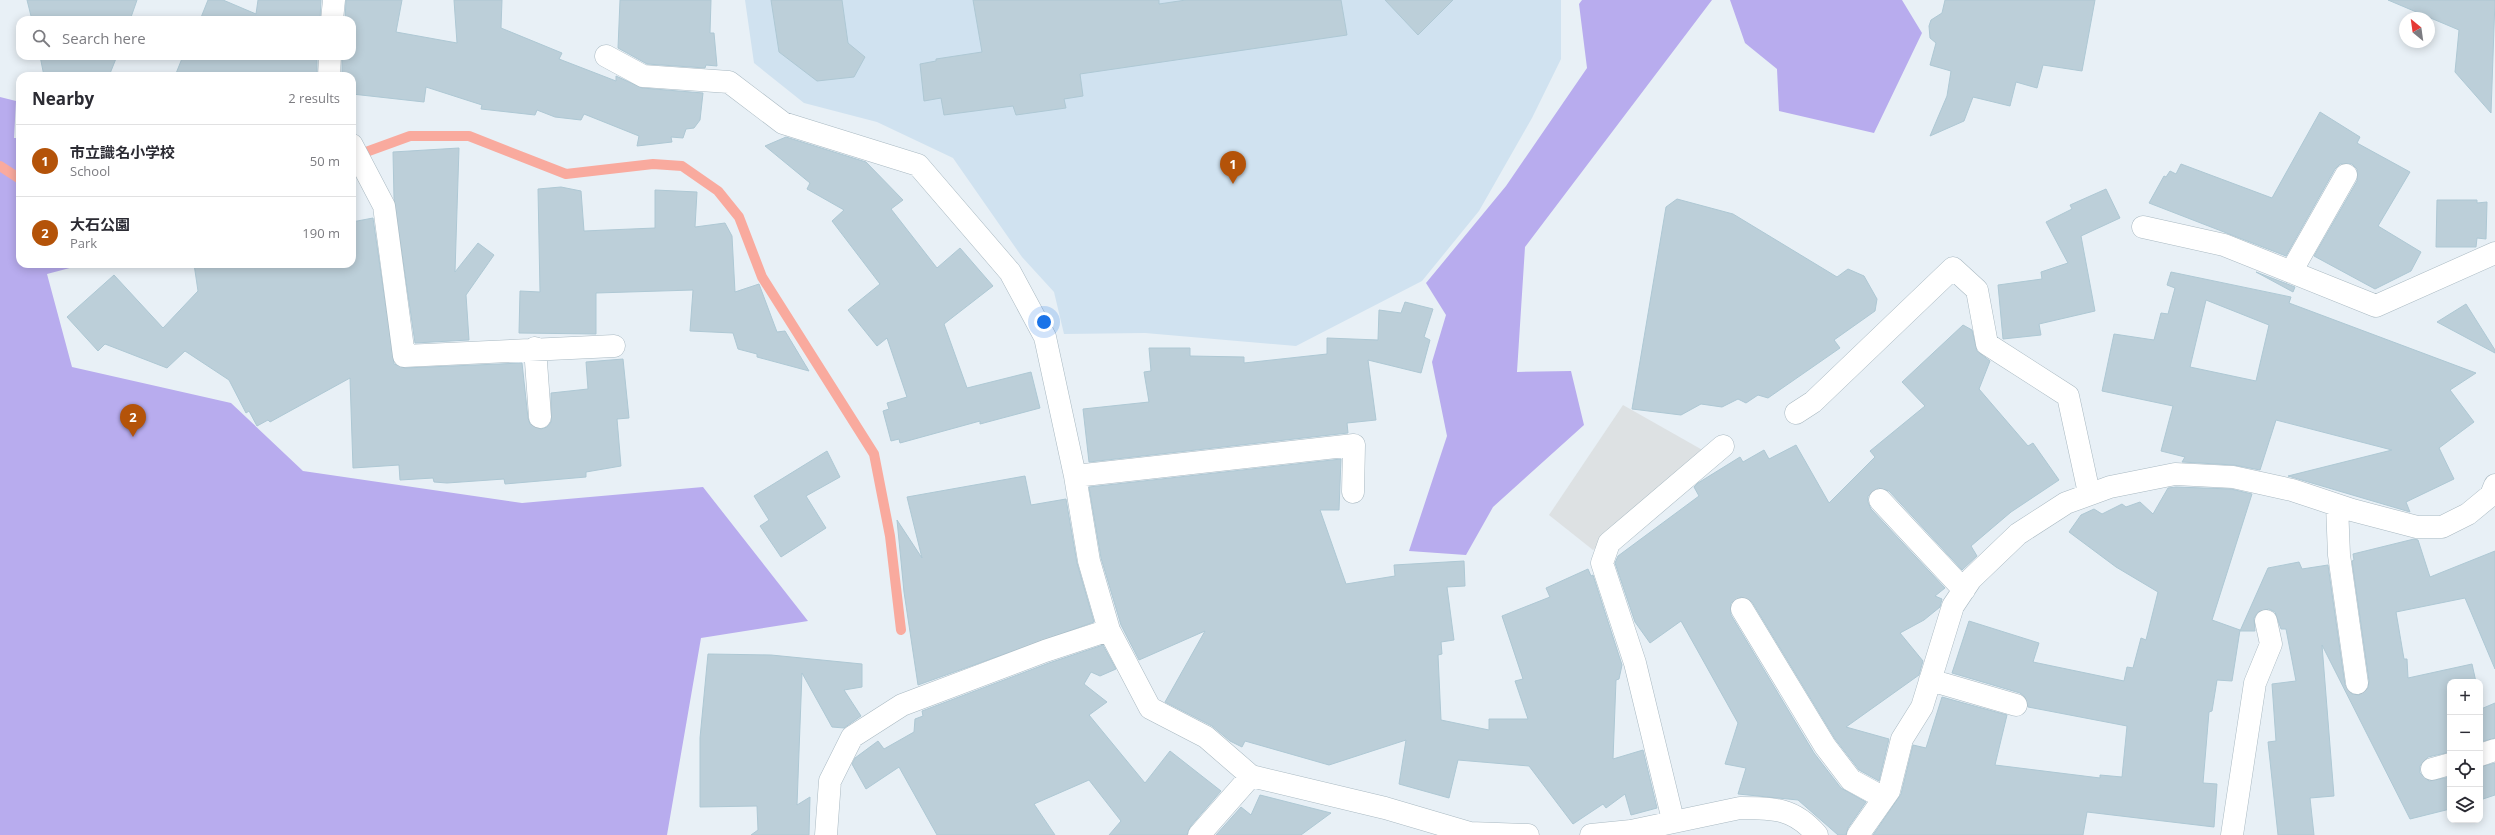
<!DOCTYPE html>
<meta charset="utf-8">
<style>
:root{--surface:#fff;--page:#f7f7f7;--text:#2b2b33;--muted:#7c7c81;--line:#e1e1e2;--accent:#b45309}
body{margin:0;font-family:"Open Sans","Noto Sans JP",sans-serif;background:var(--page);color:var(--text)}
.controls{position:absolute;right:12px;bottom:12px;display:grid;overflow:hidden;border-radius:8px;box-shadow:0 2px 10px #0003}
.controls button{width:36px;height:36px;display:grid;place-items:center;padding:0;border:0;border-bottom:1px solid var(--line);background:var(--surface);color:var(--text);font:20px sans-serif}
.compass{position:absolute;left:2399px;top:12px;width:36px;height:36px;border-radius:50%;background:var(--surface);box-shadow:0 2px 10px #0003;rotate:331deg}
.you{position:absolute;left:1044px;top:322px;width:14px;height:14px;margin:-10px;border:3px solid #fff;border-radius:50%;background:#1a73e8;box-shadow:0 0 0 6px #1a73e833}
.badge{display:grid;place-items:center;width:26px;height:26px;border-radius:50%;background:var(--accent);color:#fff;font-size:13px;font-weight:700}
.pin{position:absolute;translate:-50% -33px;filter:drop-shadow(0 1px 2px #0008)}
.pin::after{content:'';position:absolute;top:21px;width:14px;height:12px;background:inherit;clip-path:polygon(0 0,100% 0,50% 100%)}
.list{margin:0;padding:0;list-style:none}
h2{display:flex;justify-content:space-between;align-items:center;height:52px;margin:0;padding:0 16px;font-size:17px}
h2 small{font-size:13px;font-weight:400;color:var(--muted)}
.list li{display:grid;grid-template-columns:26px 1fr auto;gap:12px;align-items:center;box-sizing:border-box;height:72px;padding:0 16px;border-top:1px solid var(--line)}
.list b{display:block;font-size:15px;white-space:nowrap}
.list p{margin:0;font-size:13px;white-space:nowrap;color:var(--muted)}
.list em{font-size:13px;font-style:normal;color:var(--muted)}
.icon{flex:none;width:22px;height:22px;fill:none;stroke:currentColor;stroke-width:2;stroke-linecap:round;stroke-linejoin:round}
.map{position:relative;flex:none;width:2495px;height:835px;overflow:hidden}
.search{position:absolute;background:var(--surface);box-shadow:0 2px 10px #0003;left:16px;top:16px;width:340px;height:44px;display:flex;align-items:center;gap:10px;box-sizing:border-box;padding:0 14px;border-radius:12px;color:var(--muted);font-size:15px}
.panel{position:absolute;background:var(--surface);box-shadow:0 2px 10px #0003;left:16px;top:72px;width:340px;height:196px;border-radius:12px}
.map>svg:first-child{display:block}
</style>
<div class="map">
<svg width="2495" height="835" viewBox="0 0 2495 835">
<rect width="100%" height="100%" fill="#e8f0f6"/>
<path fill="#d0e2f0" d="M 745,0 L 1561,0 L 1561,59 L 1532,118 L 1479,211 L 1422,281 L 1296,346 L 1145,333 L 1064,334 L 1054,292 L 1022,257 L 953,158 L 877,122 L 804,103 L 754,63 Z"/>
<path fill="#b8acee" d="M 1582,0 L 1712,0 L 1525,247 L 1517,372 L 1571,371 L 1584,425 L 1493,507 L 1466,555 L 1409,551 L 1447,436 L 1432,362 L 1446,315 L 1426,283 L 1506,186 L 1587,68 L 1579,4 Z
M 1730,0 L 1902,0 L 1922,33 L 1874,133 L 1779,111 L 1777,69 L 1745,43 Z
M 0,97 L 16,101 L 14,138 L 20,138 L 20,264 L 85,264 L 47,274 L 72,367 L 231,403 L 303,471 L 522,503 L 703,487 L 808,621 L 701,638 L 667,835 L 0,835 Z"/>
<path fill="#dde1e3" d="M 1623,405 L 1706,452 L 1593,550 L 1549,515 Z"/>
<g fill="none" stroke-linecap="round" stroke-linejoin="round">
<path stroke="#f9aa9e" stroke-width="10" d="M 355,156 L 410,136 L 469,136 L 566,174 L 653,164 L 682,166 L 718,191 L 739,217 L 762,277 L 874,454 L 890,536 L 901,630
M 0,166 L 20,179"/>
</g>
<path fill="#bccfd9" stroke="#aec8d4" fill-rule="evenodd" d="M 27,0 L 137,0 L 130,20 L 32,20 Z
M 208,0 L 223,0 L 256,14 L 258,0 L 321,0 L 320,20 L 200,20 Z
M 346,0 L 402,0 L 396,32 L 457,43 L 454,0 L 502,0 L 501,28 L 562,53 L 559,59 L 616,81 L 616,76 L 642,88 L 703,93 L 700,120 L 694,128 L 686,129 L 683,138 L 671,137 L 672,142 L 637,146 L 639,136 L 584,114 L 581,120 L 555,117 L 537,110 L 535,115 L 481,109 L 482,105 L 426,87 L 424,102 L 352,94 L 352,76 L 342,76 L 342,56 L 352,56 L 352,20 L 345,20 Z
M 620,0 L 711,0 L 710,33 L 714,33 L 717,66 L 706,65 L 705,68 L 647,64 L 618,48 Z
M 771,0 L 842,0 L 848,43 L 865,57 L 854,77 L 817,81 L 779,52 Z
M 973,0 L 1159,0 L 1159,4 L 1186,0 L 1341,0 L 1347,35 L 1080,74 L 1083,96 L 1064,99 L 1066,108 L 1016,115 L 1013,106 L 944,115 L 941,98 L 924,101 L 920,64 L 936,61 L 936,59 L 982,52 Z
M 1385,0 L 1453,0 L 1418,35 Z
M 1945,0 L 2095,0 L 2082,71 L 2043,65 L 2037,88 L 2016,82 L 2010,106 L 1973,97 L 1964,121 L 1930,136 L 1947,96 L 1951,71 L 1930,65 L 1936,43 L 1930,38 L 1929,26 L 1931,20 L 1942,13 Z
M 2388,0 L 2495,0 L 2491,113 L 2455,72 L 2459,30 Z
M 40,56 L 117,56 L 109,76 L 44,76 Z
M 183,56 L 317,56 L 317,76 L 175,76 Z
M 2320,112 L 2360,137 L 2357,143 L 2410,172 L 2378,226 L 2421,252 L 2411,271 L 2375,289 L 2314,256 L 2357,181 L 2357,169 L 2352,164 L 2340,164 L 2335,169 L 2286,256 L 2149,203 L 2164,176 L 2166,177 L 2170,171 L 2176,174 L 2181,164 L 2272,198 Z
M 786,137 L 866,162 L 903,200 L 891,209 L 937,268 L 960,248 L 993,286 L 944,324 L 967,388 L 1031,372 L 1040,408 L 980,424 L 980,421 L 900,443 L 899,439 L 891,441 L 883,411 L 889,409 L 887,403 L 907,397 L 887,338 L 877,346 L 848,310 L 880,284 L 832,221 L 844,210 L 807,189 L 810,183 L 765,146 Z
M 459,148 L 455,272 L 478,243 L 494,255 L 466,295 L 469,340 L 415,343 L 394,198 L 393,152 Z
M 561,187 L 581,191 L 584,231 L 655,228 L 655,190 L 697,192 L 695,227 L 725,223 L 732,236 L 735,292 L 759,284 L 777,332 L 785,331 L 809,371 L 757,357 L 757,354 L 738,349 L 733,333 L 690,331 L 693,290 L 596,293 L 596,334 L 519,333 L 520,291 L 540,292 L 538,189 Z
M 2106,189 L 2120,218 L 2081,236 L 2095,311 L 2039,324 L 2041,335 L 2003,339 L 1998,285 L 2042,279 L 2041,272 L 2068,263 L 2046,222 L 2072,209 L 2070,205 Z
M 1677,199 L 1733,214 L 1837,277 L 1848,269 L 1864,276 L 1877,299 L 1875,311 L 1834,340 L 1840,348 L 1768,398 L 1758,395 L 1746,403 L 1738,399 L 1722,407 L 1701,404 L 1681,415 L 1632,409 L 1666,207 Z
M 2437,200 L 2477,200 L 2477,203 L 2487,202 L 2486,239 L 2477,238 L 2476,247 L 2436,247 Z
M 373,218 L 394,364 L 405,368 L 522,363 L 528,418 L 530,424 L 541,429 L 547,427 L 551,422 L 551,393 L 588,389 L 586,362 L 623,359 L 629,418 L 617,419 L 621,466 L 586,472 L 586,477 L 505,484 L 504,479 L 447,483 L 434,482 L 433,478 L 400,480 L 399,465 L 353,468 L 350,378 L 270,422 L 268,420 L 257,426 L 249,411 L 246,413 L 229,380 L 185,351 L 167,368 L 105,344 L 98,351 L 67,317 L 114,275 L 163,328 L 198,291 L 194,264 L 352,264 L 352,222 Z
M 2171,272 L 2291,297 L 2289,303 L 2476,373 L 2450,390 L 2474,422 L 2439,448 L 2454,479 L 2406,502 L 2410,512 L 2288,476 L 2392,450 L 2276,420 L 2260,470 L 2234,465 L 2182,462 L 2185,457 L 2161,451 L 2173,406 L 2102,391 L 2114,334 L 2154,340 L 2161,313 L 2168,314 L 2175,288 L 2167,285 ZM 2206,300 L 2269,325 L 2256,381 L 2190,367 Z
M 2256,272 L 2295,287 L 2293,292 Z
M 1405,302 L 1433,309 L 1424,337 L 1430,340 L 1421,373 L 1368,360 L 1376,420 L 1347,423 L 1348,433 L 1089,462 L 1083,409 L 1149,402 L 1144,372 L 1151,371 L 1149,348 L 1190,348 L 1190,356 L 1244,357 L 1244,363 L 1327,354 L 1327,338 L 1378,340 L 1379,310 L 1401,313 Z
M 2466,304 L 2495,350 L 2495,353 L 2437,322 Z
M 1963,325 L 1972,330 L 1977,351 L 1990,361 L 1979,389 L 2028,446 L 2033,443 L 2059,480 L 2011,512 L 1971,546 L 1977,556 L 1962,570 L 1889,491 L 1878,488 L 1868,496 L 1868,502 L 1871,509 L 1945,588 L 1935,596 L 1942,599 L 1940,607 L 1924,620 L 1900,633 L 1923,661 L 1919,675 L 1846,727 L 1889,739 L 1879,781 L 1859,770 L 1835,739 L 1752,602 L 1741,597 L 1731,603 L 1731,615 L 1814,753 L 1841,788 L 1866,802 L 1848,828 L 1846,835 L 1838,835 L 1798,800 L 1738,794 L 1746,768 L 1725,764 L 1738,723 L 1681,621 L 1650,643 L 1635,622 L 1615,563 L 1618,556 L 1699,496 L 1694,487 L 1698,483 L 1740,457 L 1743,462 L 1764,450 L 1769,459 L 1796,445 L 1829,503 L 1875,457 L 1870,451 L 1925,406 L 1902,382 Z
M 827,451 L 840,477 L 806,496 L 826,528 L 781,557 L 760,526 L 769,520 L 754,496 Z
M 1341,459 L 1339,510 L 1320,510 L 1346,584 L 1395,576 L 1394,565 L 1464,561 L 1465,586 L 1447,587 L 1454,640 L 1441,642 L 1442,654 L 1438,655 L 1441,720 L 1489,730 L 1489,719 L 1528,719 L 1515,681 L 1523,679 L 1502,616 L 1550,597 L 1546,588 L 1588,569 L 1591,576 L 1593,575 L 1622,665 L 1619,679 L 1616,680 L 1613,759 L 1643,750 L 1657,808 L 1631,815 L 1625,794 L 1606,808 L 1603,804 L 1573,824 L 1529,766 L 1458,760 L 1449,798 L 1399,784 L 1406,740 L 1329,765 L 1245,741 L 1242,747 L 1230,741 L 1212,726 L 1165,702 L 1205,631 L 1139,660 L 1121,625 L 1101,558 L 1089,487 Z
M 1025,476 L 1031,505 L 1066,499 L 1077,563 L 1094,622 L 918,685 L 904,592 L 897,520 L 922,558 L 907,497 Z
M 2176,487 L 2231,489 L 2252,494 L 2212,620 L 2240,630 L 2232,681 L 2217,680 L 2212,711 L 2209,712 L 2203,783 L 2217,784 L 2214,827 L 2087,812 L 2083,835 L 1873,835 L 1901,794 L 1913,745 L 1926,748 L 1942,697 L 2007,715 L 1995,765 L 2100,778 L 2100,775 L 2122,777 L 2127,726 L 2028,707 L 2025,697 L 2020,693 L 1952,673 L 1969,621 L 2039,643 L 2033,662 L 2124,681 L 2127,667 L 2133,668 L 2141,638 L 2146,640 L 2158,592 L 2116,567 L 2069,532 L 2081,515 L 2094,509 L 2102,514 L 2122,504 L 2126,507 L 2140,502 L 2153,514 L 2168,488 Z
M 2414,539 L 2418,540 L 2430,577 L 2495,551 L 2495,669 L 2465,598 L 2396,612 L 2404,659 L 2407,659 L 2408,678 L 2472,664 L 2476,682 L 2450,682 L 2450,752 L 2428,757 L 2420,766 L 2420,773 L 2429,781 L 2450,777 L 2450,809 L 2410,819 L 2322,645 L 2334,796 L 2310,798 L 2314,835 L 2278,835 L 2268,742 L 2276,741 L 2272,684 L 2296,681 L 2286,629 L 2281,629 L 2275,612 L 2269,609 L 2258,612 L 2254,618 L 2255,631 L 2240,631 L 2268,568 L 2299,562 L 2302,569 L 2328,565 L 2345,685 L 2352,694 L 2359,695 L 2368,688 L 2369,681 L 2352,561 L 2354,560 L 2353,554 Z
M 1103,645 L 1116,669 L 1100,676 L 1091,672 L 1084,684 L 1107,702 L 1089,715 L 1145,783 L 1170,751 L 1221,791 L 1190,827 L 1187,835 L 1109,835 L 1121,821 L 1089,780 L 1034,804 L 1055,835 L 937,835 L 899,767 L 866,789 L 852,764 L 855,758 L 878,741 L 884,749 L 914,732 L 915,719 L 923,716 L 922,711 L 1049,663 Z
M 708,654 L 771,655 L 862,664 L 862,687 L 844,690 L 861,716 L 844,728 L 832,727 L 802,673 L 797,805 L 810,797 L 809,835 L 751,835 L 758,830 L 757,806 L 700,807 L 700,738 Z
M 2480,703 L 2481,709 L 2495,703 L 2495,738 L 2480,742 Z
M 2495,763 L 2495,795 L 2480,800 L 2480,767 Z
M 1260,795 L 1331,813 L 1301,835 L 1216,835 L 1241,807 L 1251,815 Z"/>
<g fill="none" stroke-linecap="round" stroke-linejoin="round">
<defs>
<path id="minor" d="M 332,20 L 334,0
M 606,56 L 643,76 L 729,82 L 783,123 L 918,165 L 1010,272 L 1045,337 L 1075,476 L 1089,561 L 1109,630
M 329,76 L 330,56
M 352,145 L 384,206 L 404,356 L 614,346
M 2143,227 L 2224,245 L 2376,306 L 2495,253
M 2291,272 L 2346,175
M 535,348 L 540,417
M 1796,413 L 1813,402 L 1953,268 L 1977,290 L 1987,344 L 2068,396 L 2089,493
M 1075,476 L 1354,445 L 1353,492
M 1880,500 L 1964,590
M 2337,505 L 2339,555 L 2357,683
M 1742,609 L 1825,746 L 1851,780 L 1884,798
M 1930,680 L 2016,705
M 2480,755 L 2495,750
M 2432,769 L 2450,764
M 1673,820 L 1635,663 L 1602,563 L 1609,543 L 1723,446
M 826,835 L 830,781 L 852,737 L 902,705 L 1045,651 L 1109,630 L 1150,708 L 1206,737 L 1251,776 L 1385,808 L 1470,833 L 1528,835
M 1199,835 L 1251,776
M 1591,835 L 1631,831 L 1740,808 C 1774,808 1794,808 1817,835
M 1858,835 L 1889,791 L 1902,739 L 1922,707 L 1953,606 L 1971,579 L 2018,534 L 2066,503 L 2110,487 L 2175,474 L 2233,477 L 2292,490 L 2352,510 L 2417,527 L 2442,527 L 2468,514 L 2491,495 L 2495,485
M 2232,835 L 2255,683 L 2271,644 L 2266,621"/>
</defs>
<use href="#minor" stroke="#a9b9c2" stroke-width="23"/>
<use href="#minor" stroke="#fff" stroke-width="22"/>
</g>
</svg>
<div class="controls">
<button>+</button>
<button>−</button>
<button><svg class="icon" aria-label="locate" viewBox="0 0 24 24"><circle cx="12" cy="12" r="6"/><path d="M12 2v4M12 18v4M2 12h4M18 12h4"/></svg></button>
<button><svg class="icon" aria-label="layers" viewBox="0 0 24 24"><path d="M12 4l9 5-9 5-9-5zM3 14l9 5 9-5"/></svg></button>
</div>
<svg class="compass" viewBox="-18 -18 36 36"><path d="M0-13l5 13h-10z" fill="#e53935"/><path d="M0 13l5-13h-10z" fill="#7c7c81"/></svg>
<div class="you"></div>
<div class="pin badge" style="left:1233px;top:184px">1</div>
<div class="pin badge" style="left:133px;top:437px">2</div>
<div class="search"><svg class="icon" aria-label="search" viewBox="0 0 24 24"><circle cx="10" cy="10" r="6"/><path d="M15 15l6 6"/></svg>Search here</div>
<section class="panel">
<h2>Nearby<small>2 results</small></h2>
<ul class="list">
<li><span class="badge">1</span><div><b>市立識名小学校</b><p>School</p></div><em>50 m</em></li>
<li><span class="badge">2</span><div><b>大石公園</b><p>Park</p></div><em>190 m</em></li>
</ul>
</section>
</div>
